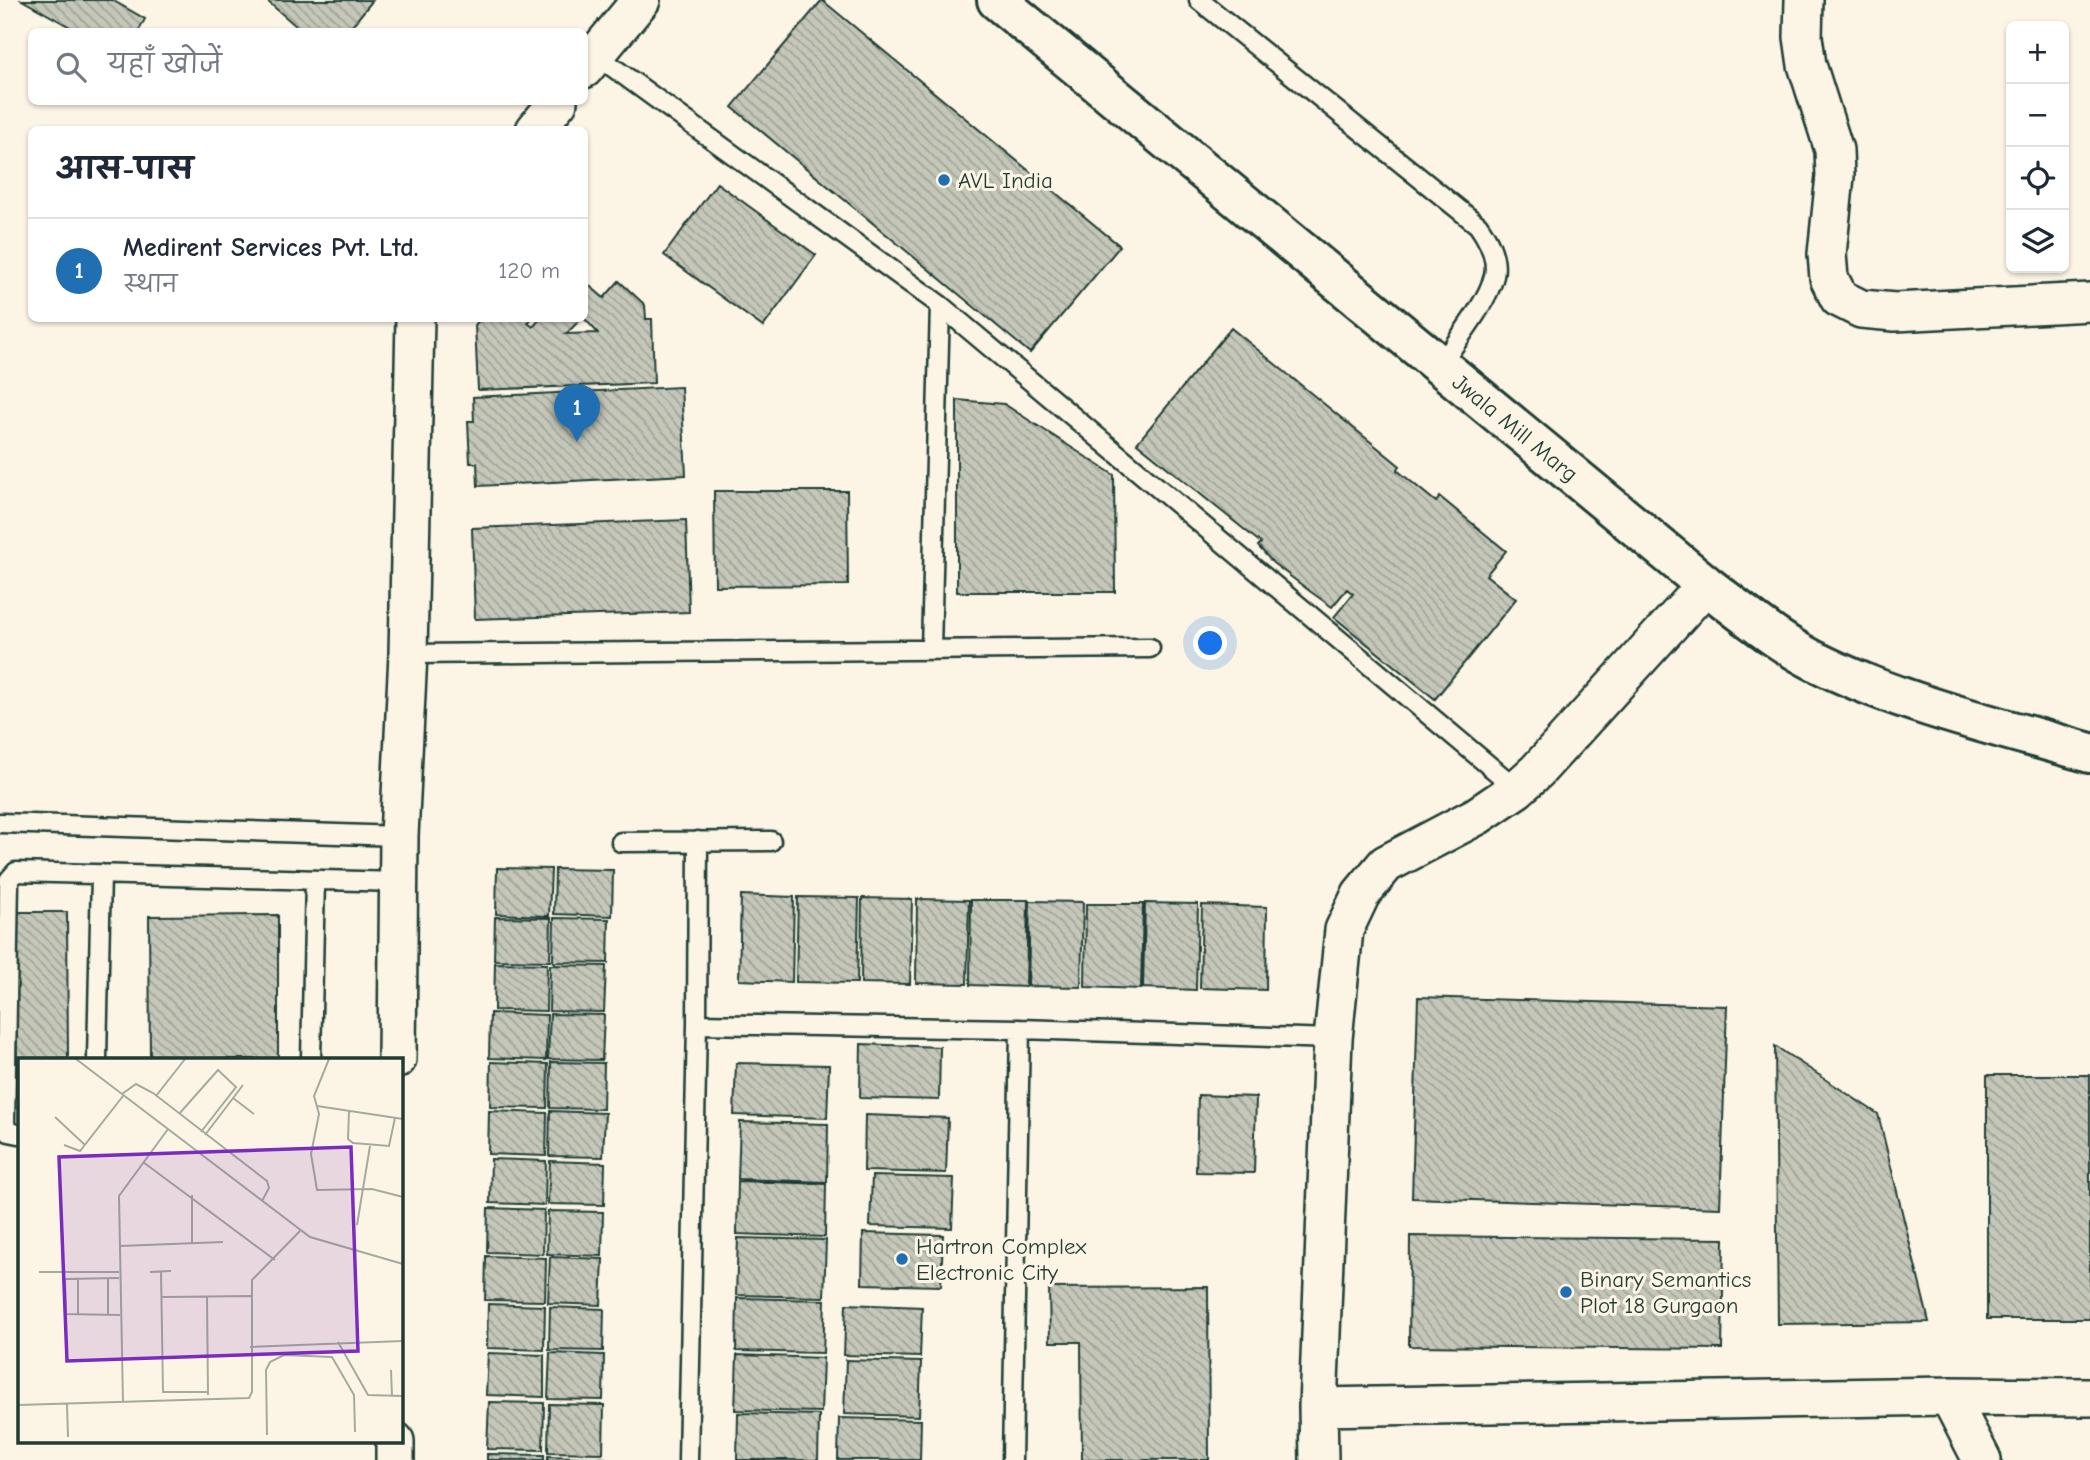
<!DOCTYPE html>
<html lang="hi">
<meta charset="utf-8">
<style>
:root{--surface:#fff;--page:#f2f2f3;--text:#1f2937;--muted:#747a83;--line:#e0e1e3;--accent:#1f6fb2}
body{margin:0;font-family:"Comic Neue","Playpen Sans Deva",sans-serif;background:var(--page);color:var(--text)}
.controls{position:absolute;right:21px;top:21px;display:grid;overflow:hidden;border-radius:10px;box-shadow:0 2px 5px #0004}
.controls button{width:63px;height:63px;display:grid;place-items:center;padding:0;border:0;border-bottom:2px solid var(--line);background:var(--surface);color:var(--text);font:35px sans-serif}
.you{position:absolute;left:1211px;top:644px;width:24px;height:24px;margin:-18px;border:5px solid #fff;border-radius:50%;background:#1a73e8;box-shadow:0 0 0 10px #1a73e833}
.badge{display:grid;place-items:center;width:46px;height:46px;border-radius:50%;background:var(--accent);color:#fff;font-size:23px;font-weight:700}
.pin{position:absolute;translate:-50% -58px;filter:drop-shadow(0 2px 4px #0008)}
.pin::after{content:'';position:absolute;top:37px;width:24px;height:21px;background:inherit;clip-path:polygon(0 0,100% 0,50% 100%)}
.list{margin:0;padding:0;list-style:none}
h2{display:flex;justify-content:space-between;align-items:center;height:91px;margin:0;padding:0 28px;font-size:30px}
h2 small{font-size:23px;font-weight:400;color:var(--muted)}
.list li{display:grid;grid-template-columns:46px 1fr auto;gap:21px;align-items:center;box-sizing:border-box;height:105px;padding:0 28px;border-top:2px solid var(--line)}
.list b{display:block;font-size:26px;white-space:nowrap}
.list p{margin:0;font-size:23px;white-space:nowrap;color:var(--muted)}
.list em{font-size:23px;font-style:normal;color:var(--muted)}
.icon{flex:none;width:38px;height:38px;fill:none;stroke:currentColor;stroke-width:2;stroke-linecap:round;stroke-linejoin:round}
.map{position:relative;flex:none;width:2090px;height:1460px;overflow:hidden}
.search{position:absolute;background:var(--surface);box-shadow:0 2px 5px #0004;left:28px;top:28px;width:560px;height:77px;display:flex;align-items:center;gap:18px;box-sizing:border-box;padding:0 24px;border-radius:10px;color:var(--muted);font-size:26px}
.panel{position:absolute;background:var(--surface);box-shadow:0 2px 5px #0004;left:28px;top:126px;width:560px;height:196px;border-radius:10px}
.map>svg:first-child{display:block}
</style>
<div class="map">
<svg width="2090" height="1460" viewBox="0 0 2090 1460">
<defs>
<pattern id="building-back-hatch" width="6" height="6" patternUnits="userSpaceOnUse" patternTransform="scale(1.75)"><rect width="6" height="6" fill="#c5c7b9"/><path d="M-1 5l2 2M0 0l6 6M5-1l2 2" fill="none" stroke="#9fa397"/></pattern>
</defs>
<rect width="100%" height="100%" fill="#fcf5e5"/>
<filter id="ink" filterUnits="userSpaceOnUse"><feTurbulence type="fractalNoise" baseFrequency=".0143" numOctaves="2"/><feDisplacementMap in="SourceGraphic" scale="14" xChannelSelector="R" yChannelSelector="G"/><feConvolveMatrix kernelMatrix="1 2 1 2 8 2 1 2 1" color-interpolation-filters="sRGB"/></filter>
<g filter="url(#ink)">
<path fill="url(#building-back-hatch)" stroke="#1f3d34" stroke-width="2" d="M 22,0 L 112,0 L 145,19 L 138,32 L 79,32 Z
M 266,0 L 373,0 L 347,32 L 303,32 Z
M 822,0 L 1120,246 L 1030,353 L 732,107 Z
M 717,183 L 816,255 L 763,327 L 664,255 Z
M 584,281 L 604,298 L 619,281 L 645,305 L 646,319 L 652,319 L 654,383 L 478,390 L 475,325 L 481,318 L 532,318 L 528,323 L 533,327 L 541,318 L 582,318 L 566,334 L 598,333 L 584,318 Z
M 1231,328 L 1400,466 L 1397,470 L 1436,502 L 1440,497 L 1506,551 L 1486,575 L 1516,599 L 1435,699 L 1334,617 L 1353,594 L 1347,589 L 1332,607 L 1311,592 L 1273,563 L 1258,546 L 1261,543 L 1137,443 Z
M 681,387 L 686,475 L 478,486 L 477,463 L 470,463 L 468,421 L 474,421 L 473,397 Z
M 957,400 L 1004,404 L 1114,475 L 1115,592 L 957,592 Z
M 714,491 L 847,491 L 848,585 L 715,586 Z
M 686,520 L 689,612 L 475,619 L 472,528 Z
M 497,868 L 551,869 L 549,916 L 496,914 Z
M 555,869 L 613,870 L 612,916 L 554,914 Z
M 741,895 L 794,897 L 792,982 L 739,980 Z
M 798,897 L 859,898 L 857,983 L 796,982 Z
M 862,898 L 912,899 L 910,984 L 861,983 Z
M 917,899 L 969,900 L 967,984 L 916,983 Z
M 971,900 L 1028,900 L 1026,987 L 970,985 Z
M 1030,901 L 1083,902 L 1081,987 L 1028,986 Z
M 1145,903 L 1198,904 L 1196,990 L 1143,988 Z
M 1086,904 L 1143,904 L 1141,989 L 1085,987 Z
M 1202,905 L 1267,907 L 1266,990 L 1200,988 Z
M 16,912 L 67,912 L 68,1059 L 19,1059 L 19,1080 L 17,1080 Z
M 278,915 L 278,1059 L 150,1059 L 149,916 Z
M 495,917 L 551,918 L 550,961 L 494,960 Z
M 554,918 L 609,919 L 608,963 L 553,962 Z
M 495,963 L 547,964 L 546,1011 L 494,1010 Z
M 550,965 L 606,966 L 604,1012 L 549,1011 Z
M 1418,997 L 1727,1006 L 1720,1208 L 1412,1198 Z
M 490,1013 L 547,1015 L 546,1060 L 489,1058 Z
M 550,1014 L 604,1015 L 602,1060 L 548,1059 Z
M 861,1044 L 940,1047 L 939,1100 L 860,1098 Z
M 1775,1046 L 1878,1114 L 1929,1322 L 1778,1324 Z
M 491,1062 L 548,1064 L 547,1108 L 490,1107 Z
M 551,1062 L 604,1063 L 603,1109 L 550,1108 Z
M 736,1063 L 829,1065 L 827,1118 L 734,1115 Z
M 1987,1075 L 2090,1075 L 2090,1319 L 1987,1319 Z
M 1198,1095 L 1256,1097 L 1254,1173 L 1196,1172 Z
M 489,1111 L 547,1113 L 546,1156 L 488,1154 Z
M 550,1111 L 605,1113 L 603,1157 L 549,1156 Z
M 865,1115 L 948,1118 L 946,1173 L 864,1171 Z
M 740,1122 L 828,1124 L 827,1182 L 738,1179 Z
M 491,1159 L 546,1161 L 545,1205 L 490,1203 Z
M 550,1161 L 605,1163 L 604,1205 L 548,1204 Z
M 872,1176 L 954,1178 L 952,1228 L 870,1226 Z
M 738,1181 L 826,1184 L 825,1237 L 737,1234 Z
M 488,1208 L 544,1210 L 543,1254 L 487,1252 Z
M 548,1211 L 603,1212 L 602,1256 L 547,1254 Z
M 863,1233 L 943,1235 L 941,1286 L 862,1284 Z
M 1410,1236 L 1724,1239 L 1722,1349 L 1409,1346 Z
M 738,1238 L 826,1240 L 824,1297 L 736,1295 Z
M 486,1256 L 546,1258 L 545,1301 L 485,1300 Z
M 550,1257 L 603,1259 L 601,1305 L 548,1303 Z
M 1208,1287 L 1209,1460 L 1082,1460 L 1081,1342 L 1050,1342 L 1049,1288 Z
M 737,1298 L 825,1300 L 823,1353 L 736,1351 Z
M 488,1304 L 545,1306 L 544,1350 L 487,1348 Z
M 846,1304 L 922,1307 L 920,1357 L 844,1355 Z
M 550,1307 L 604,1309 L 603,1351 L 549,1350 Z
M 488,1353 L 544,1355 L 544,1397 L 486,1395 Z
M 550,1353 L 604,1355 L 603,1400 L 548,1399 Z
M 737,1355 L 823,1358 L 821,1412 L 735,1410 Z
M 846,1360 L 921,1362 L 919,1416 L 844,1414 Z
M 489,1402 L 544,1403 L 543,1450 L 487,1449 Z
M 549,1404 L 604,1405 L 603,1453 L 548,1452 Z
M 738,1413 L 819,1415 L 818,1460 L 737,1460 Z
M 839,1418 L 921,1420 L 920,1460 L 838,1460 Z
M 487,1454 L 544,1455 L 544,1460 L 487,1460 Z
M 548,1456 L 604,1458 L 603,1460 L 548,1460 Z"/>
<g fill="none" stroke-linecap="round" stroke-linejoin="round">
<defs>
<path id="service" d="M 1199,0 L 1478,225 C 1488,239 1498,257 1494,276 C 1487,304 1456,341 1440,366
M 596,55 L 940,305 L 1517,789
M 931,649 L 940,305
M 408,654 L 1150,648
M 0,823 L 399,836
M 621,842 L 771,841
M 697,1024 L 1020,1029 L 1333,1039
M 97,1059 L 101,874
M 311,1059 L 315,880
M 19,1134 L 9,1132 L 5,1125 L 9,880 L 16,872 L 399,882
M 688,1460 L 697,1024 L 698,841
M 1012,1460 L 1020,1029"/>
<path id="minor" d="M 1804,0 L 1803,37 L 1807,65 L 1834,150 L 1835,176 L 1827,254 L 1829,278 L 1839,298 L 1861,309 L 1895,312 L 2090,302
M 584,69 L 641,0
M 535,130 L 558,102
M 397,1059 L 399,836 L 408,654 L 415,318
M 1949,1396 L 1982,1460
M 1318,1407 L 1949,1396 L 2090,1397
M 395,1460 L 395,1441
M 1319,1460 L 1318,1407 L 1333,1039 L 1344,930 L 1361,894 L 1386,864 L 1477,816 L 1517,789 L 1537,771 L 1706,585"/>
<g id="tertiary">
<path id="s1" d="M 997,0 L 1706,585 C 1744,614 1782,646 1825,666 C 1906,705 2004,728 2090,753"/>
</g>
</defs>
<use href="#service" stroke="#1f3d34" stroke-width="23"/>
<use href="#minor" stroke="#1f3d34" stroke-width="42"/>
<use href="#tertiary" stroke="#1f3d34" stroke-width="44"/>
<use href="#service" stroke="#fcf5e5" stroke-width="18"/>
<use href="#minor" stroke="#fcf5e5" stroke-width="37"/>
<use href="#tertiary" stroke="#fcf5e5" stroke-width="38"/>
</g>
</g>
<g fill="#1f6fb2" stroke="#fcf5e5" stroke-width="2.5">
<circle cx="944" cy="180" r="7"/>
<circle cx="902" cy="1259" r="7"/>
<circle cx="1566" cy="1292" r="7"/>
</g>
<g text-anchor="middle" stroke-width="6" stroke-linejoin="round" paint-order="stroke">
<g font-size="23" fill="#1f3d34" stroke="#fcf5e5" text-anchor="start">
<text x="958" y="188">AVL India</text>
<text x="916" y="1254">Hartron Complex<tspan x="916" dy="26">Electronic City</tspan></text>
<text x="1580" y="1287">Binary Semantics<tspan x="1580" dy="26">Plot 18 Gurgaon</tspan></text>
</g>
<g font-size="23" fill="#1f3d34" stroke="#fcf5e5">
<text dy="8" stroke="none"><textPath href="#s1" startOffset="672">Jwala Mill Marg</textPath></text>
</g>
</g>
<g transform="translate(18 1058)">
<rect width="385" height="385" fill="#fcf5e5"/>
<path fill="none" stroke="#a4ab9e" stroke-width="2" d="M 58,1 L 292,179 L 385,206M 311,1 L 296,38 L 301,56 L 293,96 L 299,132 L 354,131 L 385,139M 104,36 L 118,26 L 135,35 L 249,123 L 251,130 L 244,143M 138,38 L 167,1M 215,40 L 236,56M 299,48 L 385,61M 331,53 L 330,81 L 335,85 L 371,88 L 377,60M 161,56 L 200,12 L 218,29 L 183,74M 37,59 L 67,87M 187,77 L 225,27M 46,87 L 62,93 L 105,38M 125,104 L 257,202M 174,137 L 174,185M 339,167 L 352,88M 102,188 L 205,184M 143,213 L 145,334 L 190,334M 21,214 L 101,214M 132,214 L 153,213M 90,220 L 90,257M 101,220 L 47,221 L 48,256 L 102,257M 60,221 L 60,257M 189,238 L 190,337M 144,239 L 233,238M 320,284 L 350,337 L 385,338M 232,289 L 385,283M 373,312 L 374,338M 105,345 L 101,138 L 150,71M 49,346 L 50,379M 0,347 L 231,340 L 234,334 L 234,222 L 282,173M 249,377 L 248,312 L 252,304 L 266,297 L 314,299 L 336,337 L 337,374"/>
<path fill="#7b2cbf" fill-opacity="0.15" stroke="#7b2cbf" stroke-width="3.5" d="M 333,89 L 340,293 L 49,303 L 41,99 Z"/>
<rect width="385" height="385" fill="none" stroke="#1f3d34" stroke-width="3.5"/>
</g>
</svg>
<div class="controls">
<button>+</button>
<button>−</button>
<button><svg class="icon" aria-label="locate" viewBox="0 0 24 24"><circle cx="12" cy="12" r="6"/><path d="M12 2v4M12 18v4M2 12h4M18 12h4"/></svg></button>
<button><svg class="icon" aria-label="layers" viewBox="0 0 24 24"><path d="M12 4l9 5-9 5-9-5zM3 14l9 5 9-5"/></svg></button>
</div>
<div class="you"></div>
<div class="pin badge" style="left:577px;top:442px">1</div>
<div class="search"><svg class="icon" aria-label="search" viewBox="0 0 24 24"><circle cx="10" cy="10" r="6"/><path d="M15 15l6 6"/></svg>यहाँ खोजें</div>
<section class="panel">
<h2>आस-पास<small></small></h2>
<ul class="list">
<li><span class="badge">1</span><div><b>Medirent Services Pvt. Ltd.</b><p>स्थान</p></div><em>120 m</em></li>
</ul>
</section>
</div>
